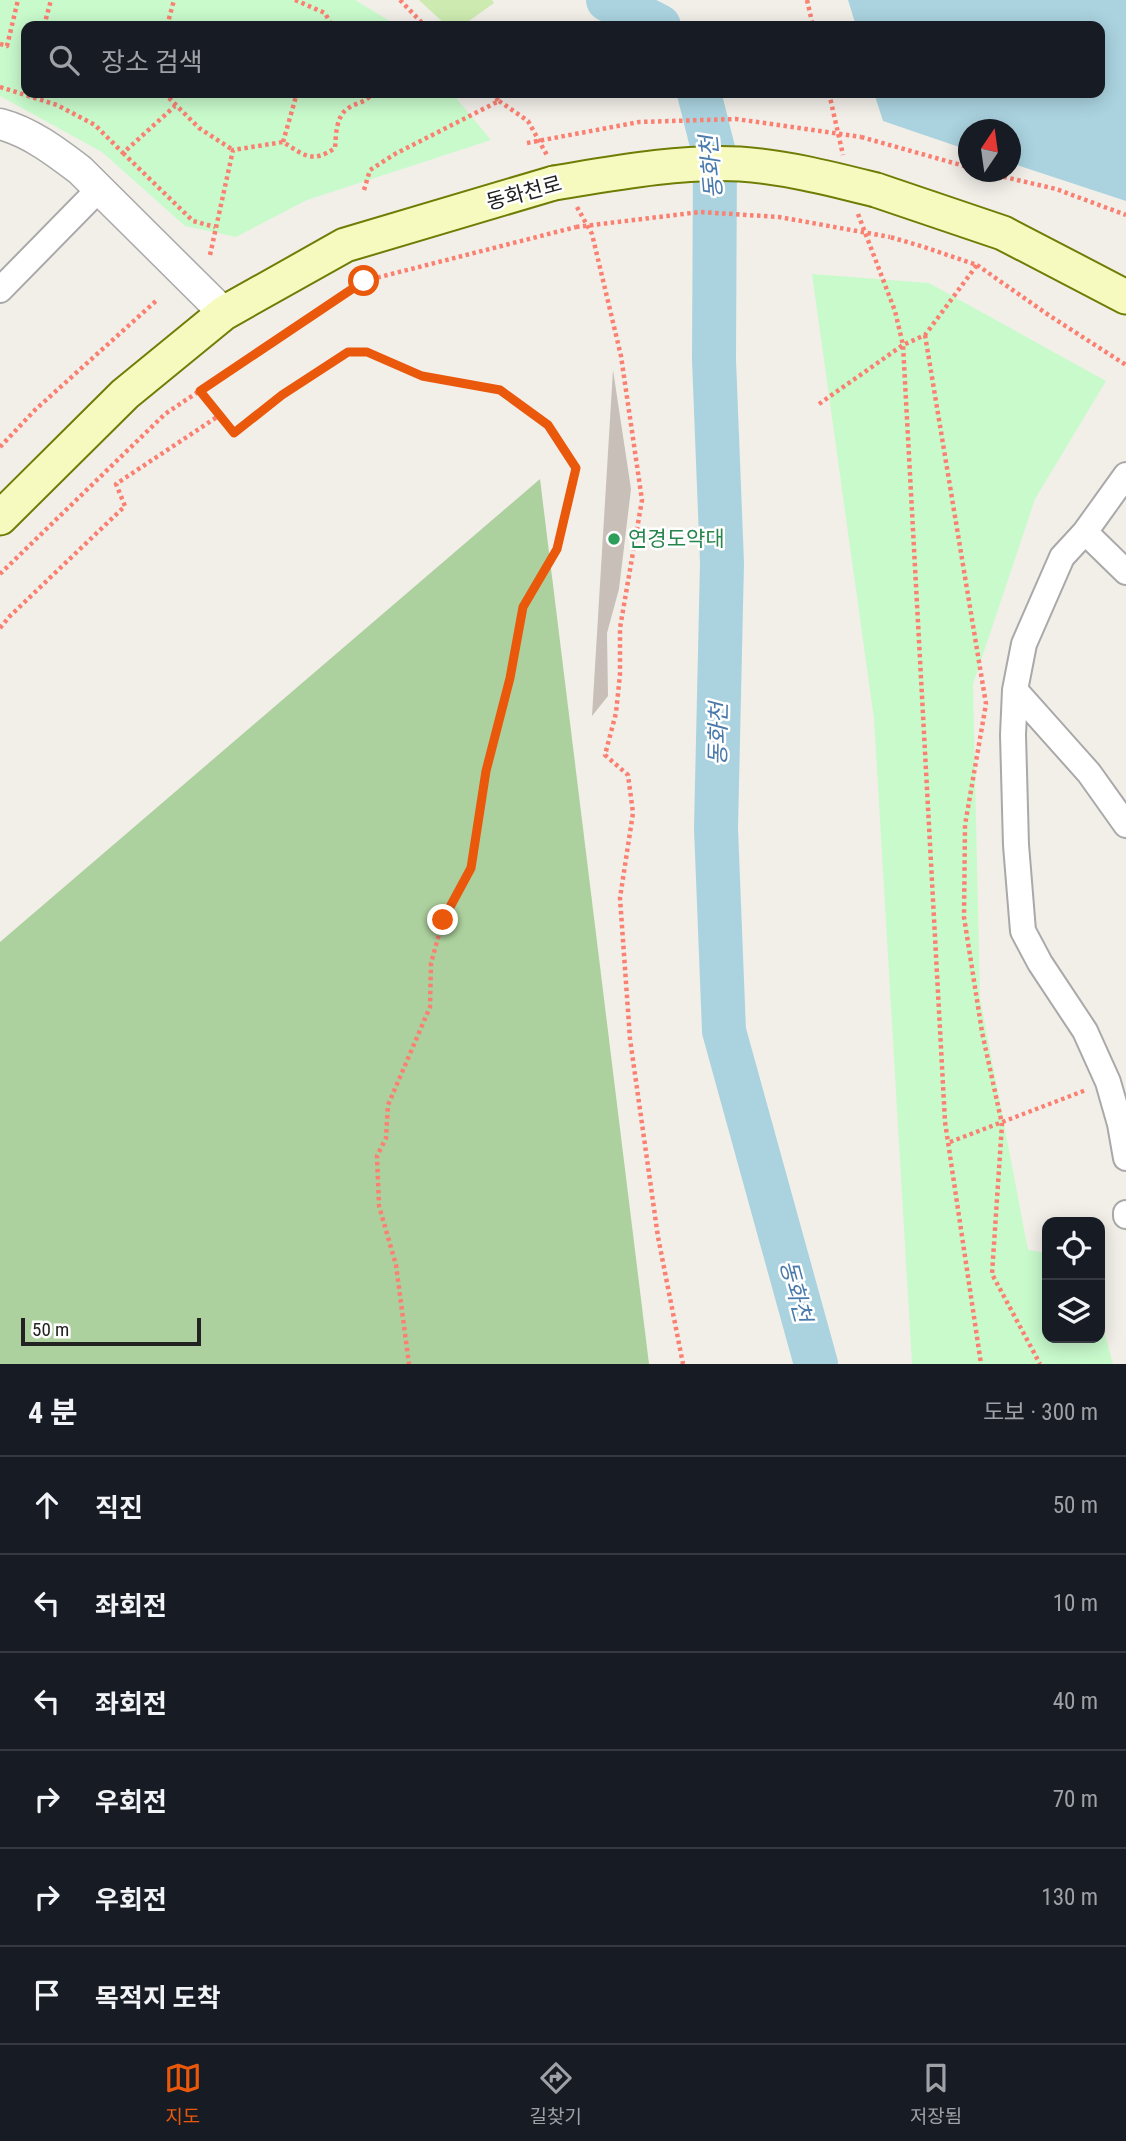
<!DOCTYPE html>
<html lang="ko">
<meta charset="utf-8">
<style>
:root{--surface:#171b24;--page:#242831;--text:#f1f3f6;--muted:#9ea1a6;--line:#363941;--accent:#ea580c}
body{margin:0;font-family:"Roboto Condensed","Noto Sans KR",sans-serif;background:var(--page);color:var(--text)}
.controls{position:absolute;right:21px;bottom:21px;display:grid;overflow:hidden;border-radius:14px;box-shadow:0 4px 18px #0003}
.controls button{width:63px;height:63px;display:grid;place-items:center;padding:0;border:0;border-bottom:2px solid var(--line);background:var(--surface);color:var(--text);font:35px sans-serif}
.compass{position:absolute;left:958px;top:119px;width:63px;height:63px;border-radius:50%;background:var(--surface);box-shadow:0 4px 18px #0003;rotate:13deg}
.scale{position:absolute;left:21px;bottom:18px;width:180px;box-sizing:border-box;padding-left:7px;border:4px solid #222;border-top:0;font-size:19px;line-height:24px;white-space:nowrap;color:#222;-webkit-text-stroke:5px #fff;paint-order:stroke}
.stop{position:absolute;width:21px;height:21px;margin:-16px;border:5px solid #ea580c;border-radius:50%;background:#fff}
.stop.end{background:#ea580c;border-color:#fff;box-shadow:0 2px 7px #0008}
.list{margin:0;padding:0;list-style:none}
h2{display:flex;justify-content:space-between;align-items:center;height:91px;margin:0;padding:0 28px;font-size:30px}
h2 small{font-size:23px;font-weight:400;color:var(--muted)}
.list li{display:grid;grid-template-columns:46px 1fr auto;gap:21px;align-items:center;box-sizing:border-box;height:98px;padding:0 28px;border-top:2px solid var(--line)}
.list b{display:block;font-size:26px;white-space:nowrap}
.list em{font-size:23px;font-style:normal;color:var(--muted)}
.icon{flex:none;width:38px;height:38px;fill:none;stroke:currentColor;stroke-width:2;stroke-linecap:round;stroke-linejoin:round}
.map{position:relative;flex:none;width:1126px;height:1364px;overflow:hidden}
.search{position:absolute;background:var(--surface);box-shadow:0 4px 18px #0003;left:21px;right:21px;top:21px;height:77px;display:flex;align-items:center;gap:18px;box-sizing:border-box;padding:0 24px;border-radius:14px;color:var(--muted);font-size:26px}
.sheet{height:679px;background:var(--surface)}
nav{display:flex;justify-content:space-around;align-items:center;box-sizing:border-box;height:98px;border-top:2px solid var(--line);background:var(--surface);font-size:19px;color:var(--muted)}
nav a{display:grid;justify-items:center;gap:4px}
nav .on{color:var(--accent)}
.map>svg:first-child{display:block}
</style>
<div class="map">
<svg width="1126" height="1364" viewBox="0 0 1126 1364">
<rect width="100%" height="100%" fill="#f2efe9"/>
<path fill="#cdebb0" d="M 419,0 L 492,0 L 494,3 L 462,26 L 447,26 Z"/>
<path fill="#add19e" d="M 540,479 L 649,1364 L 0,1364 L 0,942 Z"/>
<path fill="#c8facc" d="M 0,0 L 355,0 L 398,26 L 26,26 L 26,93 L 452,93 L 491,140 L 307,200 L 236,237 L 185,226 L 102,152 L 0,96 Z
M 812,274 L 929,283 L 1106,381 L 1035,499 L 973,684 L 980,998 L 1028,1250 L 1047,1253 L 1047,1338 L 1100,1338 L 1100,1316 L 1113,1364 L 912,1364 L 874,719 Z"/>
<path fill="#aad3df" d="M 848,0 L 1126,0 L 1126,201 L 1011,163 L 1010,130 L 968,130 L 968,150 L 883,121 L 874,93 L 1100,93 L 1100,26 L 856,26 Z"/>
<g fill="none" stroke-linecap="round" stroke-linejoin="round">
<path stroke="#aad3df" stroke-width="44" d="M 608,0 L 659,26
M 699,93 L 715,157 L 714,360 L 722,563 L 716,828 L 724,1031 L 816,1364"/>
</g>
<path fill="#c7bfb8" d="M 613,370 L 631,489 L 619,589 L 607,633 L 608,696 L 592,716 Z"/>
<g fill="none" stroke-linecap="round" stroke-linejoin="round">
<defs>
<path id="minor" d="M 0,290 L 99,189
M 1126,475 L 1085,532 L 1062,557 L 1024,644 L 1015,690 L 1013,735 L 1016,845 L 1023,931 L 1040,963 L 1085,1031 L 1108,1082 L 1120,1124 L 1126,1158
M 1085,532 L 1126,572
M 1015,690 L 1089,773 L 1126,825
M 1126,1213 L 1126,1216"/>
<path id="tertiary" d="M 0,124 C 30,132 55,151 80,170 L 224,313"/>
<path id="secondary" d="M 876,190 L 1003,233 L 1126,297
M 0,518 L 125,394 L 224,313 L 345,245 L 554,183"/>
</defs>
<use href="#minor" stroke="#a9a9a9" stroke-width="28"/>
<use href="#tertiary" stroke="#a9a9a9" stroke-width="33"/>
<use href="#secondary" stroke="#707d05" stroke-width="37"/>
<path stroke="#fa8072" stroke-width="4.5" stroke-dasharray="3.5 3.5" stroke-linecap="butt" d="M 295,0 L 325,13 L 332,26
M 400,0 L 425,26
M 807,0 L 813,26
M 44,26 L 51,0
M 167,26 L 174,0
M 409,26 L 421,23
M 0,44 L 7,46 L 18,0
M 0,87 L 57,105 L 95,125 L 123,153 L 175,106
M 164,93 L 199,128 L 233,150
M 829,93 L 843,155
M 499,101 L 528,121 L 548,157
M 861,137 L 968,167
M 283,142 L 297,93
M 123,153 L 193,221 L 215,227
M 983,172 L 1056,189 L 1126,215
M 364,190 L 370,170 L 395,154 L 499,101 L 491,93
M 577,207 L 592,234 L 621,356 L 642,500 L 620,628 L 620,674 L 616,713 L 605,755 L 628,775 L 633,813 L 620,898 L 630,1039 L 658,1237 L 683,1364
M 858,214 L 895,311 L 903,345 L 945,1122 L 981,1364
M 210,255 L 233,150 L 283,142 C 304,155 312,164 335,148 C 336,135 336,117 347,109 C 356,102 367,103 372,93
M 977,265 L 1050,316 L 1126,365
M 925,335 L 986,704 L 965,825 L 964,917 L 982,1032 L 1002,1124 L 992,1274 L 1040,1364
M 819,404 L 903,345 L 925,335 L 977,265 L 924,247 L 890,237
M 220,415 L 234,433 L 282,395 L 348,352 L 367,352 L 422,376 L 500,390 L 548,425 L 576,468 L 557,549 L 523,607 L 510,678 L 486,771 L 471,868 L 443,920 L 431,963 L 430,1007 L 388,1105 L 386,1138 L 377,1156 L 379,1206 L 396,1265 L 409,1364
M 0,447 L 35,410 L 157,300
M 0,574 L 165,414 L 364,281 L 576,227
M 0,628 L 10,616 L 125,506 L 116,484 L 220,415 L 200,391
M 950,1142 L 1086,1090"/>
<use href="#minor" stroke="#fff" stroke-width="24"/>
<use href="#tertiary" stroke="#fff" stroke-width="30"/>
<use href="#secondary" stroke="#f7fabf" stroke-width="33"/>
<defs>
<path id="secondary-bridge" d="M 554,183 C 615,173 678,161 740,164 C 786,167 832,179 876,190"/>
</defs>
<use href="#secondary-bridge" stroke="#707d05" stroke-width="37" stroke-linecap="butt"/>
<path stroke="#fa8072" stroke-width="4.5" stroke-dasharray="3.5 3.5" stroke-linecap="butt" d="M 527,143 L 639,122 L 736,119 L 861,137
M 576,227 L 700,212 L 779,217 L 890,237"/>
<use href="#secondary-bridge" stroke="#f7fabf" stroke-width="33"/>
</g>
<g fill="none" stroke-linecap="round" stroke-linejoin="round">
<path stroke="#ea580c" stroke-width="9" d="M 364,281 L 200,391 L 234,433 L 282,395 L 348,352 L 367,352 L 422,376 L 500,390 L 548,425 L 576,468 L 557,549 L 523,607 L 510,678 L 486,771 L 471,868 L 443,920"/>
</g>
<circle fill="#2e9e5b" stroke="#fff" stroke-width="2.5" cx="614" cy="539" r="7"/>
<g text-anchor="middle" stroke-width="5" stroke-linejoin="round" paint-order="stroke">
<g font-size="21" fill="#222" stroke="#fff">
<text transform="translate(524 193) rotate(-15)" y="7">동화천로</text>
</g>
<g font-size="21" fill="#27864d" stroke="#fff" text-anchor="start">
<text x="628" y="546">연경도약대</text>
</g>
<g font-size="23" font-style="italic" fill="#4a7aab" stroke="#fff">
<text transform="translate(711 167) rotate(-95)" y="8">동화천</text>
<text transform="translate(718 734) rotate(-89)" y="8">동화천</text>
<text transform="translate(796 1291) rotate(75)" y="8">동화천</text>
</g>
</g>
</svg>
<div class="controls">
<button><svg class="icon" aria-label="locate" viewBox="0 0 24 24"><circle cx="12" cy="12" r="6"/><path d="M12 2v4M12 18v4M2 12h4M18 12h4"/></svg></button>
<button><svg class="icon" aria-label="layers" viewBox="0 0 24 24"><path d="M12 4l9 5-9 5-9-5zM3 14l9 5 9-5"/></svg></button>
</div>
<svg class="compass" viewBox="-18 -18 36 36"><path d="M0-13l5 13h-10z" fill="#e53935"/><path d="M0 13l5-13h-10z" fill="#9ea1a6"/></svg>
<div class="scale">50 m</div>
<div class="stop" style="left:364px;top:281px"></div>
<div class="stop end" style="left:443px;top:920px"></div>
<div class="search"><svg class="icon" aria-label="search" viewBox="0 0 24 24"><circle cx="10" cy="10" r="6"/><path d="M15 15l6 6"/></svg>장소 검색</div>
</div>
<section class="sheet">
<h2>4 분<small>도보 · 300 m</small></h2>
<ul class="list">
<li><svg class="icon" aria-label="ahead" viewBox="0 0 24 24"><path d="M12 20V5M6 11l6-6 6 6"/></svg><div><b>직진</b></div><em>50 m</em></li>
<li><svg class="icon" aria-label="left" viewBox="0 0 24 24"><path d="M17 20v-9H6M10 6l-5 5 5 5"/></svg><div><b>좌회전</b></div><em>10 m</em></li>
<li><svg class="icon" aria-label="left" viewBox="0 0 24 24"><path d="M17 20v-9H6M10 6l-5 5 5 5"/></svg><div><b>좌회전</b></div><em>40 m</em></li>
<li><svg class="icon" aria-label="right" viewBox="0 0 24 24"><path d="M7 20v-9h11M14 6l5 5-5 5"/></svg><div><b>우회전</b></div><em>70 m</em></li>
<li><svg class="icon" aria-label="right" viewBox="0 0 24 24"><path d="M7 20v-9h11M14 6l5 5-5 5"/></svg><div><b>우회전</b></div><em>130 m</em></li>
<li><svg class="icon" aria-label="arrive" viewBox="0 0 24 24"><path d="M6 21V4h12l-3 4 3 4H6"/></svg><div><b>목적지 도착</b></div></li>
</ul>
</section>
<nav>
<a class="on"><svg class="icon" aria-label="map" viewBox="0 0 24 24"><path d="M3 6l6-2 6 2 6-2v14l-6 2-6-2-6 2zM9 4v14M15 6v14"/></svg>지도</a>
<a><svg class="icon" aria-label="directions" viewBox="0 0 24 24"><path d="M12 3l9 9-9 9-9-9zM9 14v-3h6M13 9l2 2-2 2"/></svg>길찾기</a>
<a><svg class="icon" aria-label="saved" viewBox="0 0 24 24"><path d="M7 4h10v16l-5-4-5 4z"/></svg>저장됨</a>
</nav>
